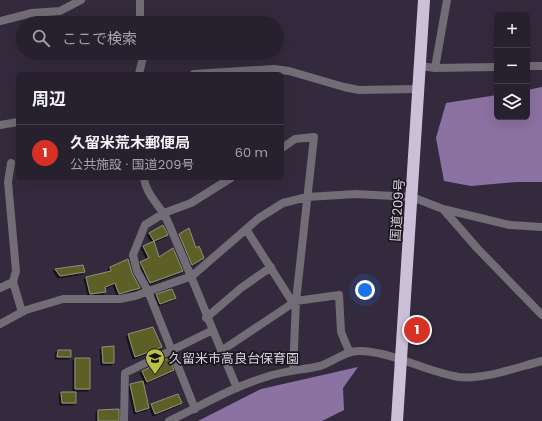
<!DOCTYPE html>
<html lang="ja">
<meta charset="utf-8">
<style>
:root{--surface:#27202e;--page:#2f2836;--text:#f1f3f6;--muted:#a4a3aa;--line:#433e4a;--accent:#d93025}
body{margin:0;font-family:Poppins,"Noto Sans JP",sans-serif;background:var(--page);color:var(--text)}
.controls{position:absolute;right:12px;top:12px;display:grid;overflow:hidden;border-radius:6px;box-shadow:0 4px 16px #0002}
.controls button{width:36px;height:36px;display:grid;place-items:center;padding:0;border:0;border-bottom:1px solid var(--line);background:var(--surface);color:var(--text);font:20px sans-serif}
.you{position:absolute;left:365px;top:290px;width:14px;height:14px;margin:-10px;border:3px solid #fff;border-radius:50%;background:#1a73e8;box-shadow:0 0 0 6px #1a73e833}
.badge{display:grid;place-items:center;width:26px;height:26px;border-radius:50%;background:var(--accent);color:#fff;font-size:13px;font-weight:700}
.pin{position:absolute;translate:-50% -50%;border:2px solid #fff;box-shadow:0 1px 4px #0006}
.list{margin:0;padding:0;list-style:none}
h2{display:flex;justify-content:space-between;align-items:center;height:52px;margin:0;padding:0 16px;font-size:17px}
h2 small{font-size:13px;font-weight:400;color:var(--muted)}
.list li{display:grid;grid-template-columns:26px 1fr auto;gap:12px;align-items:center;box-sizing:border-box;height:56px;padding:0 16px;border-top:1px solid var(--line)}
.list b{display:block;font-size:15px;white-space:nowrap}
.list p{margin:0;font-size:13px;white-space:nowrap;color:var(--muted)}
.list em{font-size:13px;font-style:normal;color:var(--muted)}
.icon{flex:none;width:22px;height:22px;fill:none;stroke:currentColor;stroke-width:2;stroke-linecap:round;stroke-linejoin:round}
.map{position:relative;flex:none;width:542px;height:421px;overflow:hidden}
.search{position:absolute;background:var(--surface);box-shadow:0 4px 16px #0002;left:16px;top:16px;width:268px;height:44px;display:flex;align-items:center;gap:10px;box-sizing:border-box;padding:0 14px;border-radius:22px;color:var(--muted);font-size:15px}
.panel{position:absolute;background:var(--surface);box-shadow:0 4px 16px #0002;left:16px;top:72px;width:268px;height:108px;border-radius:6px}
.map>svg:first-child{display:block}
</style>
<div class="map">
<svg width="542" height="421" viewBox="0 0 542 421">
<defs>
<filter id="shadow"><feDropShadow dx="-2" dy="2" stdDeviation="0" flood-color="#0009"/></filter>
</defs>
<rect width="100%" height="100%" fill="#342a3d"/>
<path fill="#8c72a2" d="M 542,87 L 542,182 L 517,182 L 471,186 L 444,181 L 436,138 L 446,103 L 497,95 L 497,117 L 527,117 L 527,90 Z
M 358,367 L 343,388 L 344,410 L 322,421 L 198,421 L 261,389 Z"/>
<path fill="#5c6028" stroke="#8e9179" filter="url(#shadow)" d="M 163,225 L 168,235 L 154,241 L 149,233 Z
M 189,228 L 196,248 L 199,246 L 204,258 L 192,265 L 179,234 Z
M 154,241 L 159,257 L 173,248 L 183,271 L 150,283 L 140,262 L 149,258 L 143,246 Z
M 128,259 L 132,273 L 140,288 L 119,294 L 115,283 L 105,287 L 106,292 L 90,294 L 86,277 L 111,271 L 110,267 Z
M 83,265 L 85,272 L 60,276 L 55,269 Z
M 172,289 L 176,298 L 160,304 L 156,294 Z
M 153,327 L 162,347 L 135,357 L 128,334 Z
M 114,346 L 114,363 L 103,363 L 102,347 Z
M 58,350 L 71,350 L 71,357 L 57,357 Z
M 75,358 L 90,358 L 90,389 L 75,389 Z
M 169,358 L 174,370 L 147,382 L 142,371 Z
M 143,381 L 149,408 L 136,412 L 130,384 Z
M 61,392 L 76,392 L 76,403 L 62,403 Z
M 178,394 L 182,403 L 155,414 L 151,404 Z
M 119,409 L 119,421 L 98,421 L 98,410 Z"/>
<g fill="none" stroke-linecap="round" stroke-linejoin="round">
<path stroke="#716c76" stroke-width="8" d="M 140,0 L 140,23
M 0,21 L 32,13 L 60,11 L 81,0
M 420,66 L 435,68 L 497,67
M 527,66 L 542,66
M 435,68 L 447,0
M 139,74 L 144,53
M 194,74 L 274,69 L 289,71 L 344,87 L 359,90 L 418,89
M 0,125 L 18,122
M 282,148 L 295,139 L 314,137 L 296,301 L 293,371
M 11,163 L 8,182 L 16,271 L 13,282 L 22,312
M 144,178 C 146,195 160,205 167,220 C 192,276 213,332 237,388
M 443,209 L 477,248 L 542,315
M 246,229 L 293,303
M 0,288 L 13,282
M 206,318 L 241,288 L 271,267
M 0,324 L 26,310 L 63,299 L 120,299 L 135,296 L 192,276 L 259,218 L 283,203 L 307,197 L 356,194 L 412,197 L 443,209 L 510,225 L 542,227
M 221,351 L 296,301 L 339,295 L 341,332 L 349,351
M 195,409 L 148,291 L 137,271 L 133,255 L 145,225 L 164,213 L 191,203 L 231,178
M 124,421 L 125,373 L 213,330
M 169,421 C 201,406 232,387 266,377 C 283,371 302,370 320,366 C 335,361 345,350 362,351 C 396,353 426,372 459,377 C 483,380 518,367 542,361"/>
<path stroke="#ccc0d8" stroke-width="12" d="M 397,421 L 424,0"/>
</g>
<defs>
<symbol id="school-pin" viewBox="-11 -11 22 30"><path d="M0 17L-7.5 6A9.5 9.5 0 1 1 7.5 6Z" fill="#b9c046" stroke="#1a151e"/><path d="M0-5L7-2L0 1L-7-2ZM-4 1L0 2.5L4 1V4Q0 6-4 4Z" fill="#111"/></symbol>
</defs>
<g fill-rule="evenodd">
<use href="#school-pin" x="144" y="347" width="22" height="30"/>
</g>
<g text-anchor="middle" stroke-width="3.5" stroke-linejoin="round" paint-order="stroke">
<g font-size="13" fill="#d8d2de" stroke="#1a151e">
<text transform="translate(397 210) rotate(-86)" y="5">国道209号</text>
</g>
<g font-size="13" fill="#d8d2de" stroke="#1a151e" text-anchor="start">
<text x="169" y="363">久留米市高良台保育園</text>
</g>
</g>
</svg>
<div class="controls">
<button>+</button>
<button>−</button>
<button><svg class="icon" aria-label="layers" viewBox="0 0 24 24"><path d="M12 4l9 5-9 5-9-5zM3 14l9 5 9-5"/></svg></button>
</div>
<div class="you"></div>
<div class="pin badge" style="left:417px;top:330px">1</div>
<div class="search"><svg class="icon" aria-label="search" viewBox="0 0 24 24"><circle cx="10" cy="10" r="6"/><path d="M15 15l6 6"/></svg>ここで検索</div>
<section class="panel">
<h2>周辺<small></small></h2>
<ul class="list">
<li><span class="badge">1</span><div><b>久留米荒木郵便局</b><p>公共施設 · 国道209号</p></div><em>60 m</em></li>
</ul>
</section>
</div>
